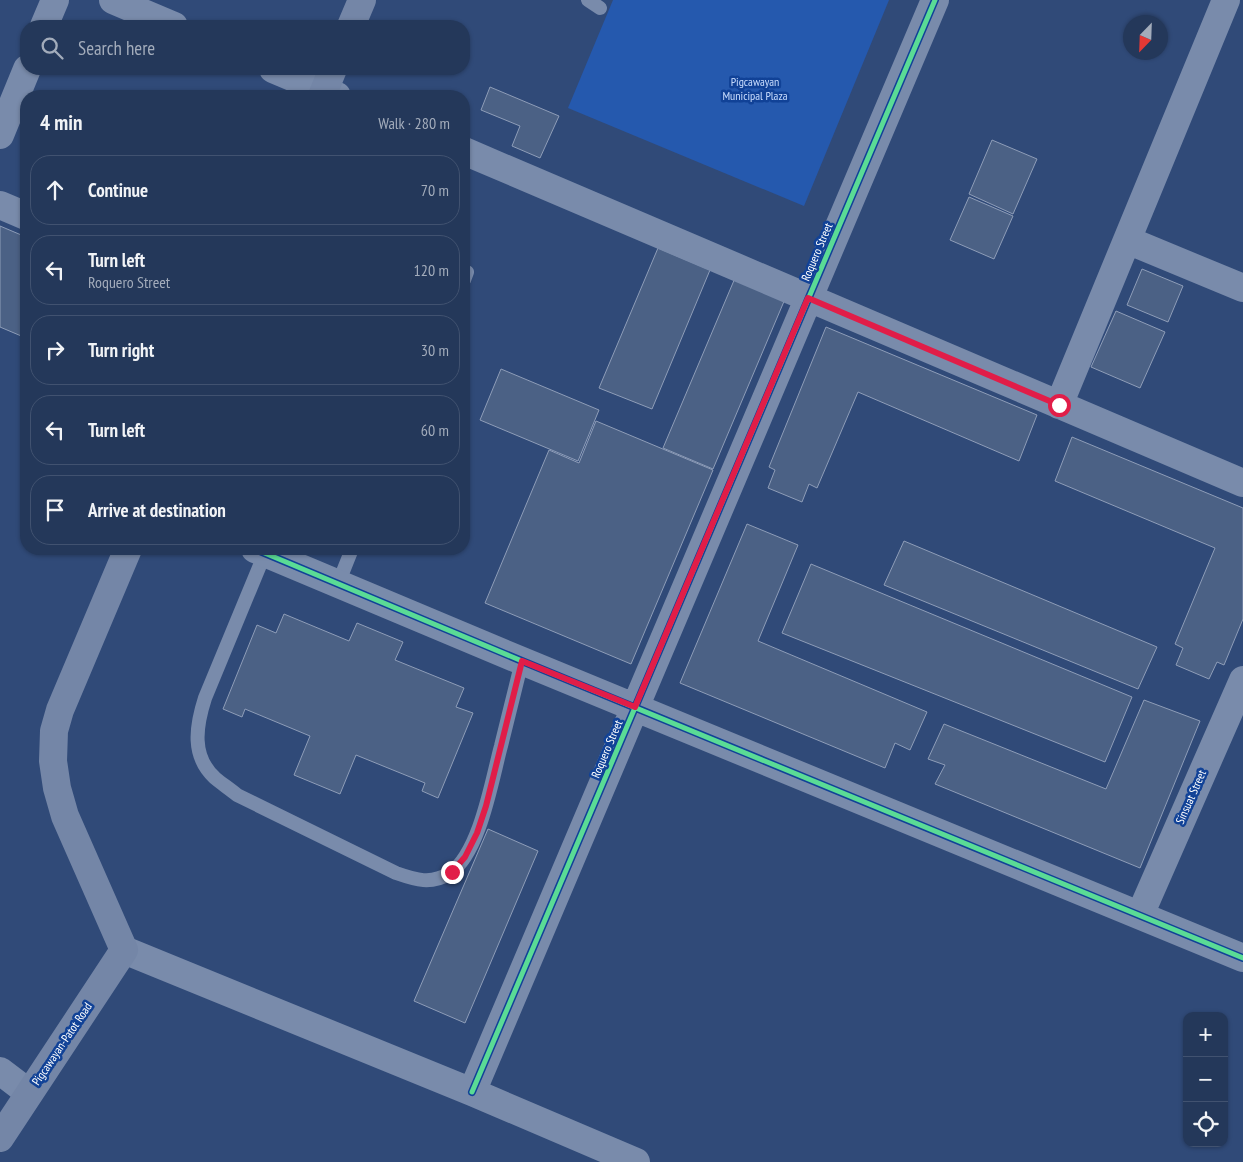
<!DOCTYPE html>
<meta charset="utf-8">
<style>
:root{--surface:#24385a;--page:#2c3f60;--text:#f1f3f6;--muted:#a3acbb;--line:#415270}
body{margin:0;font-family:"PT Sans Narrow",sans-serif;background:var(--page);color:var(--text)}
.controls{position:absolute;right:15px;bottom:15px;display:grid;overflow:hidden;border-radius:10px;box-shadow:0 1px 4px #0004}
.controls button{width:45px;height:45px;display:grid;place-items:center;padding:0;border:0;border-bottom:1px solid var(--line);background:var(--surface);color:var(--text);font:25px sans-serif}
.compass{position:absolute;left:1123px;top:15px;width:45px;height:45px;border-radius:50%;background:var(--surface);box-shadow:0 1px 4px #0004;rotate:203deg}
.stop{position:absolute;width:15px;height:15px;margin:-11px;border:4px solid #e11d48;border-radius:50%;background:#fff}
.stop.end{background:#e11d48;border-color:#fff;box-shadow:0 1px 5px #0008}
.list{margin:0;padding:0;list-style:none}
h2{display:flex;justify-content:space-between;align-items:center;height:65px;margin:0;padding:0 20px;font-size:21px}
h2 small{font-size:16px;font-weight:400;color:var(--muted)}
.list li{display:grid;grid-template-columns:32px 1fr auto;gap:15px;align-items:center;box-sizing:border-box;height:70px;margin:0 10px 10px;padding:0 10px;border:1px solid var(--line);border-radius:20px}
.list b{display:block;font-size:19px;white-space:nowrap}
.list p{margin:0;font-size:16px;white-space:nowrap;color:var(--muted)}
.list em{font-size:16px;font-style:normal;color:var(--muted)}
.icon{flex:none;width:28px;height:28px;fill:none;stroke:currentColor;stroke-width:2;stroke-linecap:round;stroke-linejoin:round}
.map{position:relative;flex:none;width:1243px;height:1162px;overflow:hidden}
.search{position:absolute;background:var(--surface);box-shadow:0 1px 4px #0004;left:20px;top:20px;width:450px;height:55px;display:flex;align-items:center;gap:12px;box-sizing:border-box;padding:0 18px;border-radius:20px;color:var(--muted);font-size:19px}
.panel{position:absolute;background:var(--surface);box-shadow:0 1px 4px #0004;left:20px;top:90px;width:450px;height:465px;border-radius:20px}
.map>svg:first-child{display:block}
</style>
<div class="map">
<svg width="1243" height="1162" viewBox="0 0 1243 1162">
<rect width="100%" height="100%" fill="#304a78"/>
<path fill="#2559ae" d="M 613,0 L 889,0 L 804,206 L 568,108 Z"/>
<path fill="#4b6185" stroke="#8e9db8" d="M 490,87 L 559,116 L 540,158 L 512,146 L 520,126 L 481,110 Z
M 992,140 L 1037,159 L 1013,214 L 969,194 Z
M 969,197 L 1013,216 L 994,259 L 950,240 Z
M 0,226 L 26,237 L 26,338 L 0,327 Z
M 658,248 L 710,270 L 652,409 L 599,388 Z
M 1142,269 L 1183,286 L 1168,322 L 1127,305 Z
M 735,278 L 785,299 L 713,469 L 663,448 Z
M 1116,311 L 1165,332 L 1140,388 L 1091,367 Z
M 826,327 L 1037,415 L 1019,461 L 858,392 L 817,488 L 809,484 L 802,502 L 768,488 L 775,470 L 769,467 Z
M 501,369 L 599,410 L 578,461 L 480,420 Z
M 596,421 L 713,470 L 631,664 L 485,603 L 549,450 L 579,463 Z
M 1072,437 L 1243,508 L 1243,619 L 1224,665 L 1217,662 L 1209,679 L 1176,665 L 1183,648 L 1175,644 L 1215,548 L 1055,481 Z
M 747,524 L 798,545 L 758,641 L 927,712 L 910,750 L 895,743 L 885,768 L 680,683 Z
M 904,541 L 1157,647 L 1138,689 L 884,585 Z
M 811,564 L 1132,697 L 1105,762 L 782,633 Z
M 284,614 L 349,641 L 357,623 L 403,642 L 395,660 L 464,688 L 456,707 L 473,713 L 438,798 L 422,791 L 425,783 L 356,755 L 340,794 L 294,775 L 310,736 L 245,709 L 242,717 L 223,709 L 257,625 L 276,633 Z
M 1144,700 L 1200,721 L 1140,868 L 935,784 L 945,765 L 928,759 L 944,724 L 1106,789 Z
M 488,829 L 538,851 L 465,1023 L 414,1001 Z"/>
<g fill="none" stroke-linecap="round" stroke-linejoin="round">
<path stroke="#798bab" stroke-width="14" d="M 588,0 L 600,8
M 464,280 L 467,272
M 265,553 L 205,698 C 196,726 191,756 215,778 C 222,784 230,789 237,795 L 396,873 C 416,880 431,885 450,873 C 480,853 492,779 501,746 C 508,718 515,689 522,661
M 338,584 L 352,549"/>
<path stroke="#798bab" stroke-width="28" d="M 113,0 L 174,26
M 44,26 L 55,0
M 273,69 L 337,96
M 0,135 L 27,69
M 464,151 L 1243,483
M 0,205 L 26,216
M 1127,240 L 1243,288
M 1059,405 L 1226,0
M 255,549 L 522,661 L 1243,958
M 1140,915 L 1243,680
M 124,950 L 472,1092 L 636,1162
M 0,1071 L 29,1093
M 472,1092 L 935,0"/>
<path stroke="#7486a7" stroke-width="28" d="M 351,26 L 362,0
M 322,96 L 333,69
M 0,1138 L 124,950 L 65,816 L 57,788 L 53,761 L 54,731 L 60,710 L 128,549"/>
<defs>
<path id="cycleway" d="M 255,549 L 522,661 L 1243,958
M 472,1092 L 935,0"/>
</defs>
<use href="#cycleway" stroke="#114297" stroke-width="8"/>
<use href="#cycleway" stroke="#5adb95" stroke-width="5"/>
</g>
<g fill="none" stroke-linecap="round" stroke-linejoin="round">
<path stroke="#e11d48" stroke-width="6" d="M 452,872 L 465,857 L 477,833 L 486,806 L 522,661 L 635,707 L 808,298 L 1059,405"/>
</g>
<g text-anchor="middle" stroke-width="5" stroke-linejoin="round" paint-order="stroke">
<g font-size="12" fill="#c9ddfe" stroke="#114297">
<text x="755" y="86">Pigcawayan<tspan x="755" dy="14">Municipal Plaza</tspan></text>
</g>
<g font-size="12" fill="#fff" stroke="#114297">
<text transform="translate(817 252) rotate(-67)" y="4">Roquero Street</text>
<text transform="translate(607 749) rotate(-67)" y="4">Roquero Street</text>
<text transform="translate(1191 797) rotate(-66)" y="4">Sinsuat Street</text>
<text transform="translate(62 1044) rotate(-56)" y="4">Pigcawayan-Patot Road</text>
</g>
</g>
</svg>
<div class="controls">
<button>+</button>
<button>−</button>
<button><svg class="icon" aria-label="locate" viewBox="0 0 24 24"><circle cx="12" cy="12" r="6"/><path d="M12 2v4M12 18v4M2 12h4M18 12h4"/></svg></button>
</div>
<svg class="compass" viewBox="-18 -18 36 36"><path d="M0-13l5 13h-10z" fill="#e53935"/><path d="M0 13l5-13h-10z" fill="#a3acbb"/></svg>
<div class="stop" style="left:1059px;top:405px"></div>
<div class="stop end" style="left:452px;top:872px"></div>
<div class="search"><svg class="icon" aria-label="search" viewBox="0 0 24 24"><circle cx="10" cy="10" r="6"/><path d="M15 15l6 6"/></svg>Search here</div>
<section class="panel">
<h2>4 min<small>Walk · 280 m</small></h2>
<ul class="list">
<li><svg class="icon" aria-label="ahead" viewBox="0 0 24 24"><path d="M12 20V5M6 11l6-6 6 6"/></svg><div><b>Continue</b></div><em>70 m</em></li>
<li><svg class="icon" aria-label="left" viewBox="0 0 24 24"><path d="M17 20v-9H6M10 6l-5 5 5 5"/></svg><div><b>Turn left</b><p>Roquero Street</p></div><em>120 m</em></li>
<li><svg class="icon" aria-label="right" viewBox="0 0 24 24"><path d="M7 20v-9h11M14 6l5 5-5 5"/></svg><div><b>Turn right</b></div><em>30 m</em></li>
<li><svg class="icon" aria-label="left" viewBox="0 0 24 24"><path d="M17 20v-9H6M10 6l-5 5 5 5"/></svg><div><b>Turn left</b></div><em>60 m</em></li>
<li><svg class="icon" aria-label="arrive" viewBox="0 0 24 24"><path d="M6 21V4h12l-3 4 3 4H6"/></svg><div><b>Arrive at destination</b></div></li>
</ul>
</section>
</div>
